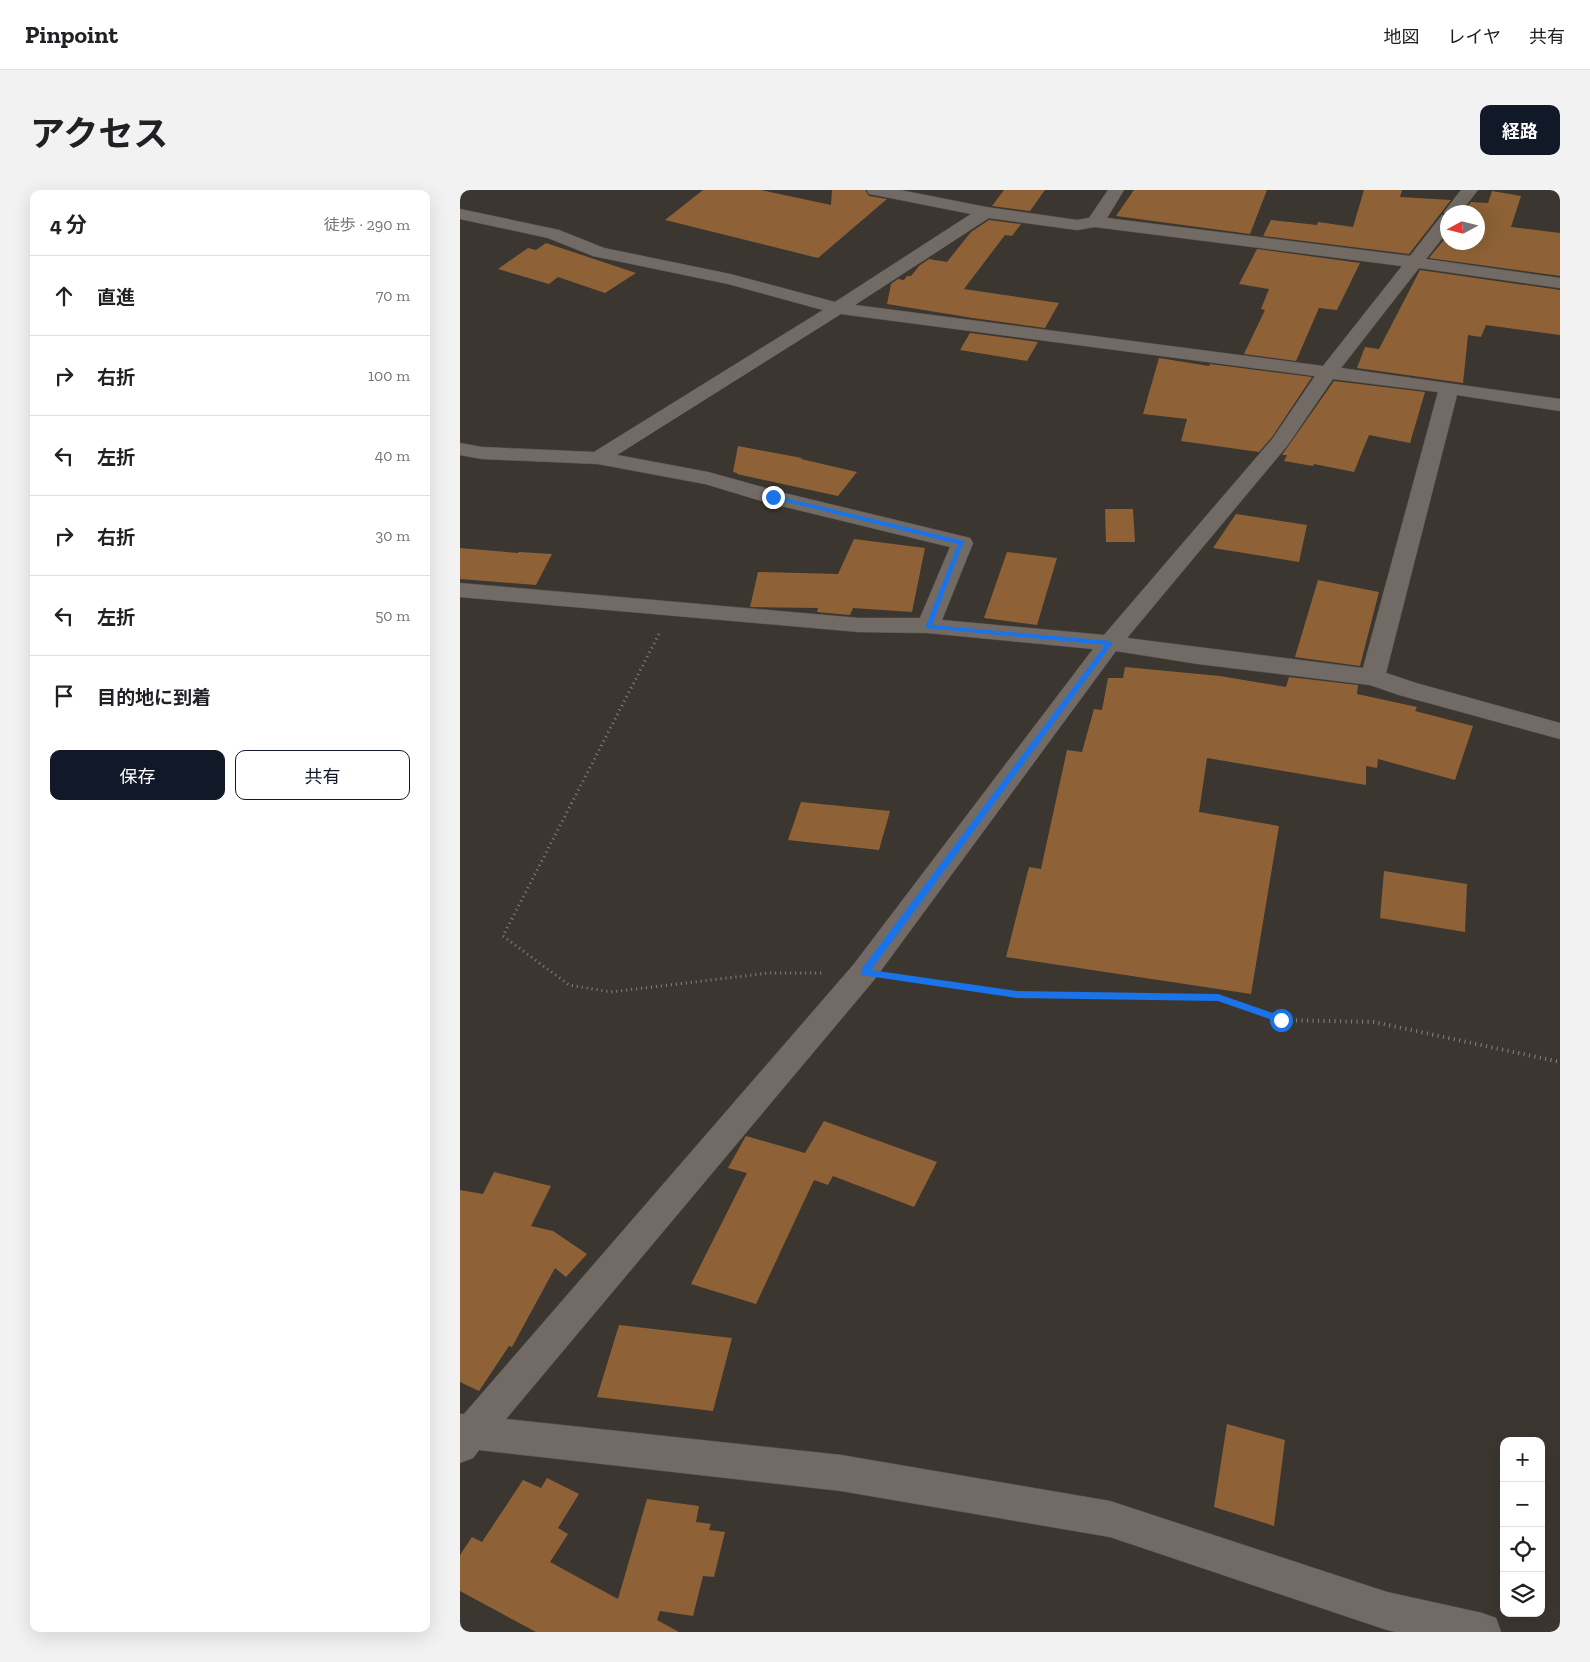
<!DOCTYPE html>
<html lang="ja">
<meta charset="utf-8">
<style>
:root{--surface:#fff;--page:#f2f2f2;--text:#202124;--muted:#757577;--line:#e0e0e0;--accent:#111827}
body{margin:0;font-family:"Zilla Slab","Noto Sans JP",serif;background:var(--page);color:var(--text)}
.controls{position:absolute;right:15px;bottom:15px;display:grid;overflow:hidden;border-radius:10px;box-shadow:0 5px 20px #0002}
.controls button{width:45px;height:45px;display:grid;place-items:center;padding:0;border:0;border-bottom:1px solid var(--line);background:var(--surface);color:var(--text);font:25px sans-serif}
.compass{position:absolute;left:980px;top:15px;width:45px;height:45px;border-radius:50%;background:var(--surface);box-shadow:0 5px 20px #0002;rotate:263deg}
.stop{position:absolute;width:15px;height:15px;margin:-11px;border:4px solid #1a73e8;border-radius:50%;background:#fff}
.stop.end{background:#1a73e8;border-color:#fff;box-shadow:0 1px 5px #0008}
.list{margin:0;padding:0;list-style:none}
h2{display:flex;justify-content:space-between;align-items:center;height:65px;margin:0;padding:0 20px;font-size:21px}
h2 small{font-size:16px;font-weight:400;color:var(--muted)}
.list li{display:grid;grid-template-columns:32px 1fr auto;gap:15px;align-items:center;box-sizing:border-box;height:80px;padding:0 20px;border-top:1px solid var(--line)}
.list b{display:block;font-size:19px;white-space:nowrap}
.list em{font-size:16px;font-style:normal;color:var(--muted)}
.actions{display:flex;gap:10px;padding:15px 20px}
.actions a{flex:1;padding:11px 0;border:1px solid var(--accent);border-radius:10px;text-align:center;font-size:18px;color:var(--accent)}
.actions .main{background:var(--accent);color:#fff}
.icon{flex:none;width:28px;height:28px;fill:none;stroke:currentColor;stroke-width:2;stroke-linecap:round;stroke-linejoin:round}
.map{position:relative;flex:none;width:1100px;height:1442px;overflow:hidden;border-radius:10px}
header{display:flex;align-items:center;gap:30px;box-sizing:border-box;height:70px;padding:0 25px;background:var(--surface);border-bottom:1px solid var(--line)}
header strong{font-size:24px}
nav{display:flex;gap:28px;margin-inline-start:auto;font-size:18px}
.intro{display:flex;align-items:center;justify-content:space-between;box-sizing:border-box;height:120px;padding:0 30px}
h1{margin:0;font-size:35px}
.button{padding:12px 22px;border-radius:10px;background:var(--accent);color:#fff;font-size:18px;font-weight:700}
main{display:flex;gap:30px;padding:0 30px}
aside{flex:1;background:var(--surface);border-radius:10px;box-shadow:0 5px 20px #0002}
.map>svg:first-child{display:block}
</style>
<header>
<strong>Pinpoint</strong>
<nav><a>地図</a><a>レイヤ</a><a>共有</a></nav>
</header>
<div class="intro"><h1>アクセス</h1><a class="button">経路</a></div>
<main>
<aside>
<h2>4 分<small>徒歩 · 290 m</small></h2>
<ul class="list">
<li><svg class="icon" aria-label="ahead" viewBox="0 0 24 24"><path d="M12 20V5M6 11l6-6 6 6"/></svg><div><b>直進</b></div><em>70 m</em></li>
<li><svg class="icon" aria-label="right" viewBox="0 0 24 24"><path d="M7 20v-9h11M14 6l5 5-5 5"/></svg><div><b>右折</b></div><em>100 m</em></li>
<li><svg class="icon" aria-label="left" viewBox="0 0 24 24"><path d="M17 20v-9H6M10 6l-5 5 5 5"/></svg><div><b>左折</b></div><em>40 m</em></li>
<li><svg class="icon" aria-label="right" viewBox="0 0 24 24"><path d="M7 20v-9h11M14 6l5 5-5 5"/></svg><div><b>右折</b></div><em>30 m</em></li>
<li><svg class="icon" aria-label="left" viewBox="0 0 24 24"><path d="M17 20v-9H6M10 6l-5 5 5 5"/></svg><div><b>左折</b></div><em>50 m</em></li>
<li><svg class="icon" aria-label="arrive" viewBox="0 0 24 24"><path d="M6 21V4h12l-3 4 3 4H6"/></svg><div><b>目的地に到着</b></div></li>
</ul>
<div class="actions"><a class="main">保存</a><a>共有</a></div>
</aside>
<div class="map">
<svg width="1100" height="1442" viewBox="0 0 1100 1442">
<rect width="100%" height="100%" fill="#3c3631"/>
<path fill="#8e6236" d="M 243,0 L 301,0 L 371,15 L 372,0 L 405,0 L 409,6 L 427,9 L 358,68 L 205,30 Z
M 544,0 L 585,0 L 570,21 L 532,16 Z
M 674,0 L 807,0 L 790,44 L 656,26 Z
M 904,0 L 942,0 L 940,7 L 991,10 L 949,64 L 803,46 L 811,30 L 857,35 L 858,32 L 893,37 Z
M 1032,1 L 1061,6 L 1051,37 L 1100,43 L 1100,86 L 969,68 L 988,45 L 988,52 L 1018,52 L 1018,22 L 1003,22 L 1011,12 L 1028,13 Z
M 529,30 L 561,34 L 552,46 L 545,45 L 504,99 L 599,113 L 585,138 L 513,128 L 427,114 L 431,94 L 438,89 L 444,90 L 447,86 L 451,86 L 459,76 L 469,69 L 487,72 L 511,42 Z
M 86,53 L 176,83 L 145,103 L 98,87 L 89,94 L 38,79 L 68,58 L 76,60 Z
M 797,59 L 900,73 L 877,120 L 859,118 L 836,171 L 784,164 L 805,120 L 801,119 L 809,99 L 779,94 Z
M 960,80 L 1100,100 L 1100,145 L 1026,135 L 1021,147 L 1008,145 L 1003,193 L 897,178 L 905,157 L 919,159 Z
M 510,143 L 578,152 L 567,171 L 500,160 Z
M 699,168 L 749,176 L 750,174 L 852,187 L 812,247 L 799,262 L 721,251 L 727,229 L 683,224 Z
M 874,191 L 965,202 L 950,253 L 909,245 L 894,282 L 854,274 L 853,276 L 824,271 L 827,265 L 822,265 Z
M 278,256 L 342,268 L 341,269 L 397,282 L 378,306 L 277,284 L 277,283 L 273,282 Z
M 645,319 L 673,319 L 675,352 L 646,352 Z
M 776,324 L 847,335 L 839,372 L 753,358 Z
M 394,349 L 465,358 L 452,422 L 393,418 L 390,425 L 357,422 L 358,418 L 290,417 L 298,382 L 378,384 Z
M 0,358 L 58,363 L 59,362 L 92,364 L 76,395 L 0,389 Z
M 547,362 L 597,368 L 577,435 L 524,428 Z
M 858,390 L 919,402 L 900,476 L 835,467 Z
M 665,477 L 760,486 L 826,497 L 829,487 L 898,495 L 897,504 L 957,517 L 955,521 L 1013,536 L 995,590 L 918,569 L 917,578 L 906,576 L 906,595 L 747,568 L 739,622 L 819,636 L 791,804 L 546,767 L 569,677 L 581,679 L 607,560 L 622,562 L 634,519 L 642,520 L 648,488 L 663,488 Z
M 341,612 L 430,621 L 419,660 L 328,650 Z
M 924,681 L 1007,694 L 1005,742 L 920,728 Z
M 364,931 L 477,972 L 454,1017 L 373,986 L 368,995 L 354,990 L 296,1114 L 231,1094 L 287,983 L 268,978 L 286,946 L 345,963 Z
M 34,982 L 91,996 L 71,1036 L 93,1041 L 127,1064 L 106,1087 L 95,1078 L 52,1157 L 49,1156 L 19,1201 L 0,1192 L 0,1000 L 23,1004 Z
M 159,1135 L 272,1148 L 253,1221 L 137,1207 Z
M 767,1234 L 825,1250 L 814,1336 L 754,1317 Z
M 87,1288 L 119,1304 L 98,1338 L 108,1344 L 90,1372 L 158,1409 L 187,1309 L 239,1316 L 236,1332 L 251,1334 L 249,1340 L 265,1342 L 254,1387 L 243,1386 L 233,1426 L 200,1421 L 197,1430 L 219,1442 L 76,1442 L 0,1401 L 0,1365 L 12,1347 L 22,1352 L 63,1290 L 81,1298 Z"/>
<g fill="none" stroke-linecap="round" stroke-linejoin="round">
<defs>
<path id="minor" d="M 407,0 L 440,0 L 526,17 L 617,30 L 629,28 L 648,0 L 664,0 L 647,28 L 950,66 L 982,25 L 985,25 L 984,22 L 1001,0 L 1018,0 L 1001,22 L 988,22 L 988,41 L 966,69 L 1100,88 L 1100,98 L 959,78 L 881,178 L 1100,209 L 1100,221 L 997,205 L 926,483 L 956,493 L 1100,533 L 1100,549 L 939,505 L 910,495 L 738,474 L 656,461 L 414,790 L 46,1229 L 381,1265 L 650,1311 L 927,1402 L 1022,1423 L 1036,1428 L 1041,1442 L 936,1442 L 927,1440 L 650,1347 L 381,1301 L 19,1260 L 13,1268 L 0,1273 L 0,1224 L 4,1224 L 394,774 L 633,459 L 468,443 L 399,442 L 0,407 L 0,393 L 399,428 L 460,428 L 490,357 L 305,312 L 245,294 L 138,274 L 22,269 L 0,265 L 0,253 L 22,257 L 134,262 L 363,120 L 268,94 L 133,66 L 88,48 L 0,29 L 0,19 L 99,40 L 144,58 L 270,84 L 375,112 L 511,24 L 415,5 L 409,4 ZM 529,28 L 617,40 L 635,37 L 942,76 L 863,176 L 395,115 ZM 381,124 L 855,186 L 813,248 L 644,445 L 482,430 L 513,353 L 510,348 L 320,302 L 248,282 L 157,265 ZM 873,189 L 978,202 L 903,478 L 667,448 L 827,256 Z"/>
</defs>
<use href="#minor" stroke="#595450" stroke-width="1"/>
<path stroke="#87827e" stroke-width="3" stroke-dasharray="1 4" stroke-linecap="butt" d="M 199,444 L 43,746 L 109,795 L 151,802 L 309,783 L 362,783
M 440,788 L 557,804 L 758,808 L 802,823"/>
<path stroke="#87827e" stroke-width="4" stroke-dasharray="1 4.5" stroke-linecap="butt" d="M 799,822 L 821,830 L 914,832 L 1100,872"/>
<use href="#minor" fill="#726b65" fill-rule="evenodd"/>
</g>
<path fill="#1a73e8" d="M 313,305 L 504,351 L 472,435 L 650,451 L 653,453 L 411,780 L 557,801 L 758,804 L 824,827 L 824,832 L 821,833 L 758,811 L 557,808 L 401,785 L 401,780 L 645,455 L 465,438 L 498,354 L 311,308 L 311,306 Z"/>
</svg>
<div class="controls">
<button>+</button>
<button>−</button>
<button><svg class="icon" aria-label="locate" viewBox="0 0 24 24"><circle cx="12" cy="12" r="6"/><path d="M12 2v4M12 18v4M2 12h4M18 12h4"/></svg></button>
<button><svg class="icon" aria-label="layers" viewBox="0 0 24 24"><path d="M12 4l9 5-9 5-9-5zM3 14l9 5 9-5"/></svg></button>
</div>
<svg class="compass" viewBox="-18 -18 36 36"><path d="M0-13l5 13h-10z" fill="#e53935"/><path d="M0 13l5-13h-10z" fill="#757577"/></svg>
<div class="stop" style="left:821px;top:830px"></div>
<div class="stop end" style="left:313px;top:307px"></div>
</div>
</main>
